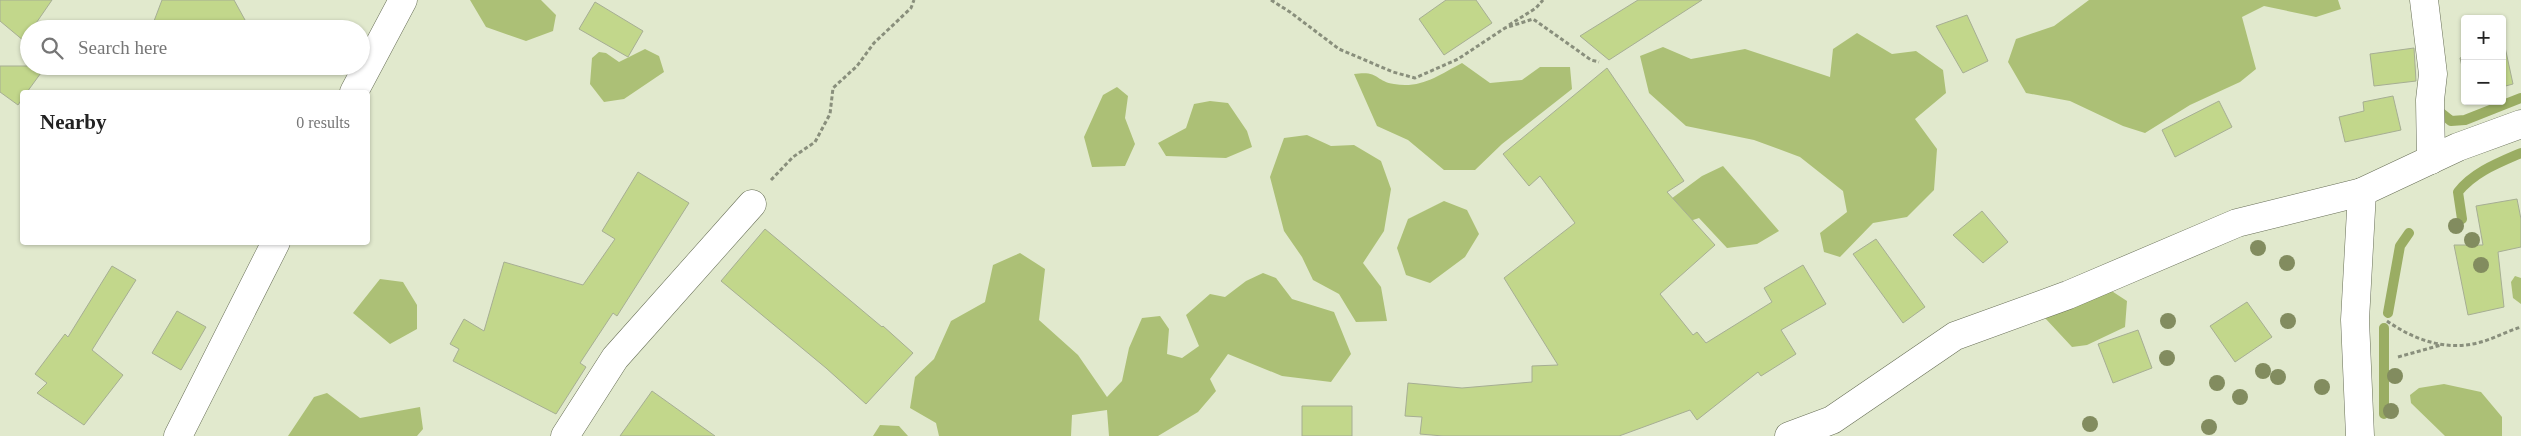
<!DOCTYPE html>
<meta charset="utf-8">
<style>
:root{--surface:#fff;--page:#f6f6f6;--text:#222;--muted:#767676;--line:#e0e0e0}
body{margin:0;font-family:Georgia,serif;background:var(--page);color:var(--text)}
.controls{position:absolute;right:15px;top:15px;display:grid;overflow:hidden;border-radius:5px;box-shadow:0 1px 4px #0004}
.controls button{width:45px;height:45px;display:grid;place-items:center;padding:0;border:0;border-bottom:1px solid var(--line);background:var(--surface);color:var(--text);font:25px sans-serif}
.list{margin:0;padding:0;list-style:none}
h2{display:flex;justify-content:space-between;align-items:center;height:65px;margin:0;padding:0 20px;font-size:21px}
h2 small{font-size:16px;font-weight:400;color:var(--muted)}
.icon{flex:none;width:28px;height:28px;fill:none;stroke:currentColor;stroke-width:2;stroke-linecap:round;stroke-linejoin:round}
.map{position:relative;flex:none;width:2521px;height:436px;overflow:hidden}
.search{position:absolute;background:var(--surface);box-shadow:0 1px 4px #0004;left:20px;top:20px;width:350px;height:55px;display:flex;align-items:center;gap:12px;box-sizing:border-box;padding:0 18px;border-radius:28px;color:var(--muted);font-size:19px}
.panel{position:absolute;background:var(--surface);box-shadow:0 1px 4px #0004;left:20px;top:90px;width:350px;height:155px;border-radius:5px}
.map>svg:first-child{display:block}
</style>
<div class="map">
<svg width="2521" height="436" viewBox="0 0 2521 436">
<rect width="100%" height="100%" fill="#e1e9cd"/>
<path fill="#acc076" d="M 470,0 L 541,0 L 556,15 L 553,31 L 526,41 L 486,27 Z
M 2089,0 L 2338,0 L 2341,9 L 2316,17 L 2264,6 L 2242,17 L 2256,69 L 2240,82 L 2190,105 L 2145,133 L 2123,126 L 2070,101 L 2026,93 L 2008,62 L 2016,39 L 2054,26 Z
M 1857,33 L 1892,54 L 1916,51 L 1943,70 L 1946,93 L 1915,119 L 1937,149 L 1934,190 L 1907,217 L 1873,223 L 1840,257 L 1824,252 L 1820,233 L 1847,212 L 1843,191 L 1800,157 L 1754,140 L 1686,126 L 1649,93 L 1640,56 L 1663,47 L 1691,59 L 1745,49 L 1830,77 L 1833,49 Z
M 645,49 L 659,56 L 664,72 L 624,99 L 604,102 L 590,84 L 592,58 L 599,52 L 606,53 L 619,62 Z
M 1462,63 L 1490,83 L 1522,80 L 1540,67 L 1570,67 L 1572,89 L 1502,144 L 1475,170 L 1444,170 L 1408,140 L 1377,126 L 1354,74 C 1379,70 1375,81 1394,84 C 1421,89 1439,75 1462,63 Z
M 1117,87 L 1128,96 L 1125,118 L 1135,144 L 1125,166 L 1092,167 L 1084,137 L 1103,95 Z
M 1210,101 L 1228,103 L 1247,131 L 1252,147 L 1226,158 L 1166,156 L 1158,143 L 1186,128 L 1194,104 Z
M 1307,135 L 1331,146 L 1354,145 L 1381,161 L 1391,189 L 1384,231 L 1363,263 L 1381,287 L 1387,321 L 1356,322 L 1339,294 L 1313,280 L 1302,257 L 1284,231 L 1270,177 L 1284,138 Z
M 1723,166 L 1779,231 L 1757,244 L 1727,248 L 1699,218 L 1669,228 L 1656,210 L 1702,176 Z
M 1444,201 L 1467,210 L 1479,234 L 1465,257 L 1430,283 L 1406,275 L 1397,248 L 1408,219 Z
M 1020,253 L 1045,269 L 1039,320 L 1078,355 L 1107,397 L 1122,381 L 1129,348 L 1142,318 L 1160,316 L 1169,329 L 1167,354 L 1182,358 L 1199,346 L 1186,315 L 1210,294 L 1225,297 L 1246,281 L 1263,273 L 1276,278 L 1292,299 L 1334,312 L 1351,354 L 1331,382 L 1282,376 L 1228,354 L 1210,379 L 1216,391 L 1198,412 L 1158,436 L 1109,436 L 1107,410 L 1072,415 L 1071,436 L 939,436 L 936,423 L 910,408 L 915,377 L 934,359 L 951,321 L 985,302 L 993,265 Z
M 2515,276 L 2521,278 L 2521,304 L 2513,298 L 2511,282 Z
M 380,279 L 403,282 L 417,305 L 417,329 L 390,344 L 353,313 Z
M 2107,288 L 2127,301 L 2125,327 L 2087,345 L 2072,347 L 2045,318 L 2051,306 Z
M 2444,384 L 2481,392 L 2502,417 L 2502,436 L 2445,436 L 2411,403 L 2410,395 L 2419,388 Z
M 327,393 L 360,418 L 420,407 L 423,429 L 417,436 L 288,436 L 314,397 Z
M 880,425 L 899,426 L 908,436 L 873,436 Z"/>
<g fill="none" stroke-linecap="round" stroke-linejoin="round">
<path stroke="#9aad63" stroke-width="10" d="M 2441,113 L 2451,121 L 2465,120 L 2521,98
M 2462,219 L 2458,192 C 2474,172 2498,163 2521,153
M 2388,313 L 2400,246 L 2409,233
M 2384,414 L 2384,328"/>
</g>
<path fill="#c2d78b" stroke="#a6ae93" d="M 0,0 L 52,0 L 32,29 L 29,29 L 24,41 L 0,21 Z
M 162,0 L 234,0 L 250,29 L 151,29 Z
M 1446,0 L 1476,0 L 1492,23 L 1444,55 L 1419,19 Z
M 1638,0 L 1702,0 L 1609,60 L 1580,36 Z
M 595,2 L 643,31 L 628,57 L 579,29 Z
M 1967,15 L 1988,61 L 1963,73 L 1936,26 Z
M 2505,47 L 2513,84 L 2502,87 L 2502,48 Z
M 2414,48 L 2416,81 L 2374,86 L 2370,54 Z
M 2465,56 L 2465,79 L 2460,58 Z
M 0,66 L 46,66 L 27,92 L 22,92 L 22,99 L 18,105 L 0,92 Z
M 1607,68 L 1684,181 L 1667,192 L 1715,245 L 1660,294 L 1693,335 L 1697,332 L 1706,343 L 1772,302 L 1764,288 L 1803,265 L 1826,304 L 1781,330 L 1796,354 L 1761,376 L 1758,372 L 1697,420 L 1690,410 L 1619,436 L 1443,436 L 1420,434 L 1422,417 L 1405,416 L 1408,383 L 1462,388 L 1532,382 L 1532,366 L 1558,365 L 1504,278 L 1575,223 L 1540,176 L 1529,186 L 1503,154 Z
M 2393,96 L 2401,130 L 2345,142 L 2339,117 L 2364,111 L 2363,102 Z
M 2219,101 L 2232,127 L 2175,157 L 2162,130 Z
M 638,172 L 689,203 L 617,316 L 613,313 L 580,363 L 586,367 L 556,414 L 453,361 L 459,349 L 450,344 L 464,319 L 484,331 L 504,262 L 583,285 L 615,239 L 602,231 Z
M 2517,199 L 2521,219 L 2521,247 L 2498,252 L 2504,307 L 2468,315 L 2454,245 L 2483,245 L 2476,206 Z
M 1982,211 L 2008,242 L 1983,263 L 1953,235 Z
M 765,229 L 882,327 L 883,326 L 913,353 L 866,404 L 826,368 L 721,281 Z
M 1876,239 L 1925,307 L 1903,323 L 1853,254 Z
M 112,266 L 136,280 L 92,350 L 123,375 L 84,425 L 37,393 L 47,383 L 35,374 L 65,334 L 68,337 Z
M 2247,302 L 2272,337 L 2235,362 L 2210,326 Z
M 177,311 L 206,327 L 181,370 L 152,353 Z
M 2138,330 L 2152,368 L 2113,383 L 2098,344 Z
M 652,391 L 715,436 L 620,436 Z
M 1302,406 L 1352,406 L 1352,436 L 1302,436 Z"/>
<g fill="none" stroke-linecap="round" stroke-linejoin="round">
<defs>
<path id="minor" d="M 2424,0 L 2433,74 L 2430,100 L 2431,160
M 354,92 L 403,0
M 178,436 L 276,242
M 565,436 L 615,358 L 752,204
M 1789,436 L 1832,420 L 1955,336 L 2068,295 L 2237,223 L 2362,192"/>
<path id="tertiary" d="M 2360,436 L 2355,320 L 2362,192 L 2458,147 L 2521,124"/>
</defs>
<use href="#minor" stroke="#676e56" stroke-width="29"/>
<use href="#tertiary" stroke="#676e56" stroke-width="29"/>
<path stroke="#898f7c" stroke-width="3" stroke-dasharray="4 2.5" stroke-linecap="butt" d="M 1271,0 L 1290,12 L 1339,49 L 1393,72 L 1415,78 L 1458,59 L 1505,28 L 1533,19 L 1591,60 L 1599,62
M 1509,25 L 1536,8 L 1543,0
M 771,180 L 793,157 L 815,142 L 830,114 L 833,88 L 857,66 L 874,43 L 911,8 L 914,0
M 2387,321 C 2414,340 2448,352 2481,342 C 2495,338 2508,331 2521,327
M 2398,357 L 2441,345"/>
<use href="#minor" stroke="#fff" stroke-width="28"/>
<use href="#tertiary" stroke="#fff" stroke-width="28"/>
</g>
<g fill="#828c5f">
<circle cx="2456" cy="226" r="8"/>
<circle cx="2472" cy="240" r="8"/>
<circle cx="2258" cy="248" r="8"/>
<circle cx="2287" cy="263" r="8"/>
<circle cx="2481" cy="265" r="8"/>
<circle cx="2168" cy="321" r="8"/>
<circle cx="2288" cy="321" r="8"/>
<circle cx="2167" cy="358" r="8"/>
<circle cx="2263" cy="371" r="8"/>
<circle cx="2395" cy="376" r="8"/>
<circle cx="2278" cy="377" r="8"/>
<circle cx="2217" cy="383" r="8"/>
<circle cx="2322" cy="387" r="8"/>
<circle cx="2240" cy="397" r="8"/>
<circle cx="2391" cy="411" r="8"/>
<circle cx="2090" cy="424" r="8"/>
<circle cx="2209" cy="427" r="8"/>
</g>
</svg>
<div class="controls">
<button>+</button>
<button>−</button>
</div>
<div class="search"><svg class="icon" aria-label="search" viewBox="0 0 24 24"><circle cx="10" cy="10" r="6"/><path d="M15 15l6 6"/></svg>Search here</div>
<section class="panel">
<h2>Nearby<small>0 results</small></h2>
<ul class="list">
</ul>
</section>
</div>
